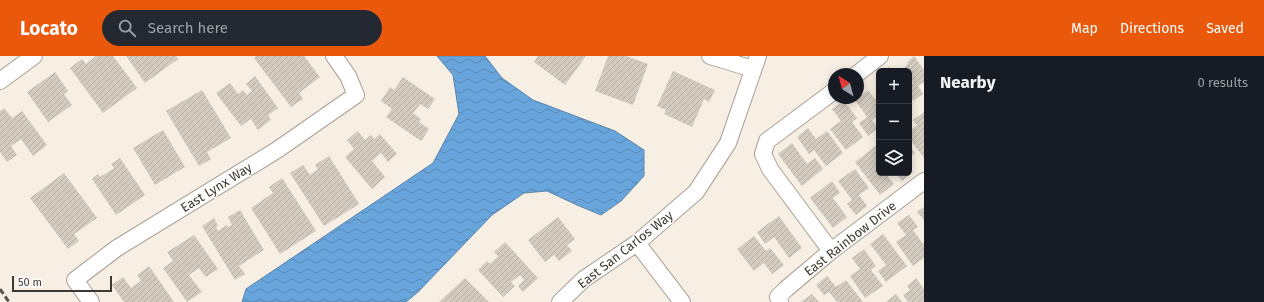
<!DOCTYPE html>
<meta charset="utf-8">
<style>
:root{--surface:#171b24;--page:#242831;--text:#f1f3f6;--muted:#9ea1a6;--line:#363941;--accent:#ea580c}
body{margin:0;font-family:"Fira Sans",sans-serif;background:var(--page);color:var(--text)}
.controls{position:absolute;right:12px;top:12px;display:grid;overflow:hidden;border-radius:6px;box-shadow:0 2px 10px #0003}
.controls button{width:36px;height:36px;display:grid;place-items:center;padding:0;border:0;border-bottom:1px solid var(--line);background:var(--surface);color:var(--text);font:20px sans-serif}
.compass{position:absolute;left:828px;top:12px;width:36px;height:36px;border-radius:50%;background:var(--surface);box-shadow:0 2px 10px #0003;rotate:324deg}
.scale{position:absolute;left:12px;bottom:10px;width:100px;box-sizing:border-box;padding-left:4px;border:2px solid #3d3a35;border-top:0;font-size:11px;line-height:14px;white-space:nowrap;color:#3d3a35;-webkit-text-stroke:3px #fffdfb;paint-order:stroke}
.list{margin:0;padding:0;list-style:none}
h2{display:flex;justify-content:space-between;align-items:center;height:52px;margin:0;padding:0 16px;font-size:17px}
h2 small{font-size:13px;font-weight:400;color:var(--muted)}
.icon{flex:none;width:22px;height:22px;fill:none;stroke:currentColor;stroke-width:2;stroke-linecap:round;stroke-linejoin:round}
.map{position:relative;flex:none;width:924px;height:246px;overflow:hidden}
header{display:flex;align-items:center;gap:24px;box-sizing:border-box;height:56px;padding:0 20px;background:var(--accent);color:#fff}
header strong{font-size:19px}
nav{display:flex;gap:22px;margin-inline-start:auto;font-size:14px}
.search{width:280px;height:36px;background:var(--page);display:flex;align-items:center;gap:10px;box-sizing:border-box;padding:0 14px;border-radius:22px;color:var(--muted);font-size:15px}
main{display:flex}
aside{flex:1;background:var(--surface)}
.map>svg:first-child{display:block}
</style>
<header>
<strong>Locato</strong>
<div class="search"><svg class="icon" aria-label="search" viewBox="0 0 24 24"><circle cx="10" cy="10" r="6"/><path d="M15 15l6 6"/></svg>Search here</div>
<nav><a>Map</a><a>Directions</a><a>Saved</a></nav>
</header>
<main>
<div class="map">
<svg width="924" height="246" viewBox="0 0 924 246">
<defs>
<pattern id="water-waves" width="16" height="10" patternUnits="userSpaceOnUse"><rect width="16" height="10" fill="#68a5dc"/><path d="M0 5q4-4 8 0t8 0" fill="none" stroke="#5787b3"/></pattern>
<pattern id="building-hatch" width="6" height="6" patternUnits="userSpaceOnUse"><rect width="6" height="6" fill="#d3cbc0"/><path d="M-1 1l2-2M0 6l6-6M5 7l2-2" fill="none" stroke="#b6afa6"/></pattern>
</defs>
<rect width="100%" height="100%" fill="#f7efe3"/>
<path fill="url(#water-waves)" stroke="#5b85aa" d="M 437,0 L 485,0 L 502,22 L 533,44 L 615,75 L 644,94 L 644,120 L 621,145 L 601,159 L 577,149 L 547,135 L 524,137 L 492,159 L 418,236 L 406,246 L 242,246 L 246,233 L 433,107 L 459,58 L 453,19 Z"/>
<path fill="url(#building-hatch)" d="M 96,0 L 113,0 L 137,32 L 103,57 L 70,12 L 82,3 L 86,8 Z
M 126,0 L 176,0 L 178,3 L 145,27 Z
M 257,0 L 304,0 L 320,21 L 299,37 L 303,43 L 291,51 L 254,2 Z
M 538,0 L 586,0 L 565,29 L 534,6 Z
M 608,0 L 626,0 L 648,8 L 633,49 L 595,35 Z
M 914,0 L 924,14 L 924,28 L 923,26 L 918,30 L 923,38 L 913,45 L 909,39 L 909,30 L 913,27 L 909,21 L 909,15 L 904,15 L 903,13 L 908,8 L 907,6 Z
M 889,11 L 893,15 L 884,15 Z
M 673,15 L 715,34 L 709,46 L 704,43 L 692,71 L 664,58 L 666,54 L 657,50 Z
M 55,16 L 68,35 L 64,38 L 72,49 L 48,66 L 27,36 Z
M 255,20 L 278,52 L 268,59 L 271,64 L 258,74 L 251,63 L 241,70 L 216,37 L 230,27 L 238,38 L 243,34 L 247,39 L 252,35 L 246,28 Z
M 403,21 L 435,43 L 428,53 L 420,48 L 413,57 L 421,63 L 419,66 L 429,73 L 421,85 L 386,61 L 392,53 L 381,45 L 390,31 L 394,34 Z
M 202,34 L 231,82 L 207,96 L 211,103 L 199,110 L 166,55 Z
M 868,34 L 879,48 L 879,59 L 872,64 L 878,72 L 868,80 L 859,67 L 867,61 L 855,44 Z
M 844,45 L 857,62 L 852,66 L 863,81 L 846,94 L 830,73 L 841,65 L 832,53 Z
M 4,52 L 12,62 L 22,55 L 47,89 L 33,100 L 21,83 L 11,90 L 17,99 L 7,106 L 0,96 L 0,55 Z
M 924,56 L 924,102 L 909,82 L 909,75 L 917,69 L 913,64 Z
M 808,72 L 816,83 L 827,75 L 843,97 L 826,110 L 814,94 L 809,98 L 797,81 Z
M 163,74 L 185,111 L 155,129 L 133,92 Z
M 358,75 L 365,84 L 371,79 L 374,83 L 380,78 L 397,98 L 388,106 L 381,97 L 372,105 L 385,121 L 372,133 L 345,101 L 354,93 L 347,84 Z
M 792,87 L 807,108 L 815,102 L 823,113 L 802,130 L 778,98 Z
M 877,89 L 879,92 L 879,106 L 878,107 L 879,109 L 879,117 L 885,117 L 894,128 L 880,139 L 855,106 Z
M 909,90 L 915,97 L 909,102 Z
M 329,100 L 359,148 L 324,170 L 290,117 L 303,109 L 310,119 L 318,113 L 315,109 Z
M 120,102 L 145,139 L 116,159 L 92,123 L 98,118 L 100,121 L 114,112 L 111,108 Z
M 909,111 L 913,116 L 902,125 L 896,117 L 909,117 Z
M 855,113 L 869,132 L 859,139 L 867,150 L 856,159 L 847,148 L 852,144 L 838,125 Z
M 64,117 L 97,162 L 74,178 L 79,185 L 68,193 L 30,142 Z
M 282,122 L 316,175 L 280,198 L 251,152 L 273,137 L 269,131 Z
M 832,125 L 840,137 L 833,142 L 847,161 L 833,172 L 810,142 Z
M 924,151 L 924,164 L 917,156 Z
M 240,154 L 264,194 L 239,210 L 245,218 L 235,224 L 202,170 L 214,162 L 218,170 L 216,171 L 218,175 L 227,169 L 228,171 L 232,169 L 228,161 Z
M 909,159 L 918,171 L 913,174 L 924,189 L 924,202 L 913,210 L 896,186 L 906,179 L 897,167 Z
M 779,160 L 802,192 L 789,202 L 774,181 L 765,188 L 757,176 Z
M 558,161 L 575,183 L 567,189 L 572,195 L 559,205 L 554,199 L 545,206 L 528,184 Z
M 883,178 L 907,210 L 886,226 L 878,215 L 886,209 L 870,188 Z
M 194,179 L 218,213 L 206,221 L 199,212 L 189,219 L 202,236 L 187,246 L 163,212 L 173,205 L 167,196 Z
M 754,180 L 766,195 L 770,192 L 784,209 L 772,218 L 764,207 L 754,215 L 737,193 Z
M 505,186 L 538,222 L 523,236 L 518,230 L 524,224 L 520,219 L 511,226 L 515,230 L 503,241 L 478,214 L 487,205 L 490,208 L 498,200 L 494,196 Z
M 864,193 L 876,210 L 871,214 L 883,230 L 865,242 L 850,220 L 860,213 L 852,202 Z
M 149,210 L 174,246 L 124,246 L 112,229 L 123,221 L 131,232 L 141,225 L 137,219 Z
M 827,220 L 836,231 L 846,224 L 863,246 L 837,246 L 829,236 L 824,239 L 816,229 Z
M 465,222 L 489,246 L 439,246 Z
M 916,222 L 924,233 L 924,246 L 908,246 L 903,239 L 910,234 L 907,230 Z
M 812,238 L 819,246 L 801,246 Z
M 896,238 L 902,246 L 886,246 Z"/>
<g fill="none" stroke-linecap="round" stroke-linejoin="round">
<defs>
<path id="minor" d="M 710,0 L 753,13
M 857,18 L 880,0
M 0,25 L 34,0
M 637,187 L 682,246
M 831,195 L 770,113 L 763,98 L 767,85 L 834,35
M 91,246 L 75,224 L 117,192 L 277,94 L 356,39 L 348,20 L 334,0
M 560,246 L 584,223 L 637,187 L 696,136 L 728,87 L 758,0
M 780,246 L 778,241 L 786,233 L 831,195 L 924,125"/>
</defs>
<use href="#minor" stroke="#a9a196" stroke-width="18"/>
<use href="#minor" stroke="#fff" stroke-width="16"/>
<path stroke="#55514b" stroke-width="3" stroke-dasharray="6 3" stroke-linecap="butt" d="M 0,233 L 9,246"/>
</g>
<g text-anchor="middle" stroke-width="3" stroke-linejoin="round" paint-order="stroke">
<g font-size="13" fill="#3d3a35" stroke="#fffdfb">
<text transform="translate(216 131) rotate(-32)" y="5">East Lynx Way</text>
<text transform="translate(850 182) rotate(-38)" y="5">East Rainbow Drive</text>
<text transform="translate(625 193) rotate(-38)" y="5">East San Carlos Way</text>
</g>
</g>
</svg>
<div class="controls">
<button>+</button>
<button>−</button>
<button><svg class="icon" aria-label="layers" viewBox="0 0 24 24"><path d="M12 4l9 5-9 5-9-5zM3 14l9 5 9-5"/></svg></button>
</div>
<svg class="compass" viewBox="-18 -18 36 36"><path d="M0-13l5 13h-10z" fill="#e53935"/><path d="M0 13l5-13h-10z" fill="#9ea1a6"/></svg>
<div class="scale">50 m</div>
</div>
<aside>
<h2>Nearby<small>0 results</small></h2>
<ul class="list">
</ul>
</aside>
</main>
